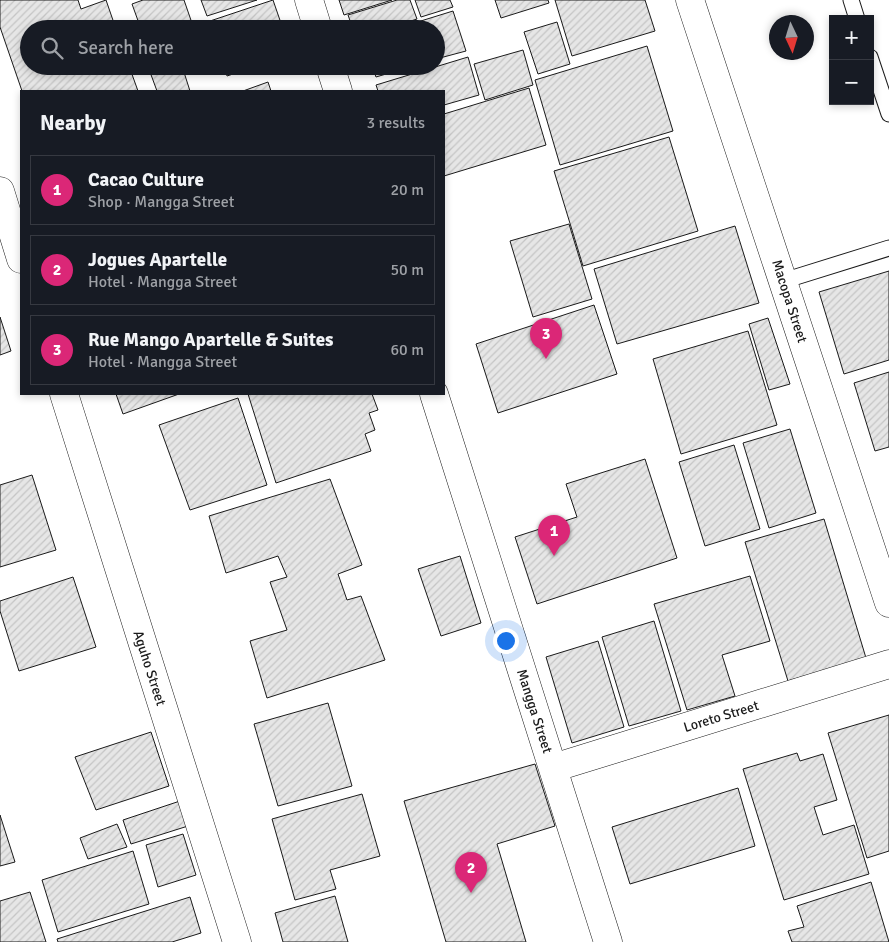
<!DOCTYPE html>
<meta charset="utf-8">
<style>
:root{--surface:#171b24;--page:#20242c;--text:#f1f3f6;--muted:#9ea1a6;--line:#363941;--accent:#db2777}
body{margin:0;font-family:Signika,sans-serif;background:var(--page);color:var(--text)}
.controls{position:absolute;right:15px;top:15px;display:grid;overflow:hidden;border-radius:0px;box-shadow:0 2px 8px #0003}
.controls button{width:45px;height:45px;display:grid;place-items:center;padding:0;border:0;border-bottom:1px solid var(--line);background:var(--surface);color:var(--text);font:25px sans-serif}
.compass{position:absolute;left:769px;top:15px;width:45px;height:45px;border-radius:50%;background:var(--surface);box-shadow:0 2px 8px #0003;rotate:176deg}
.you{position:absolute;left:505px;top:640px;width:18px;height:18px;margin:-12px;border:4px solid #fff;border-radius:50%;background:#1a73e8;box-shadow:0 0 0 8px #1a73e833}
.badge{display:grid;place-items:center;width:32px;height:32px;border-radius:50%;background:var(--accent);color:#fff;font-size:16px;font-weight:700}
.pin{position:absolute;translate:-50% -41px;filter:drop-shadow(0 1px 2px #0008)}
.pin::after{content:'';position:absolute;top:26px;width:18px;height:15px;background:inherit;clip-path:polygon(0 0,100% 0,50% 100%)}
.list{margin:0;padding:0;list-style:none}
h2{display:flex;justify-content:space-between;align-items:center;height:65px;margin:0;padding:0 20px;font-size:21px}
h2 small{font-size:16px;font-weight:400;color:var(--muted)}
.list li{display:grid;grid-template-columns:32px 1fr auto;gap:15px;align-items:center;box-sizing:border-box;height:70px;margin:0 10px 10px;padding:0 10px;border:1px solid var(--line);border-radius:0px}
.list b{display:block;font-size:19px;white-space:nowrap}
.list p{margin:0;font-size:16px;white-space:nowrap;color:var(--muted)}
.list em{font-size:16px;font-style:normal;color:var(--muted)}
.icon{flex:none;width:28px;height:28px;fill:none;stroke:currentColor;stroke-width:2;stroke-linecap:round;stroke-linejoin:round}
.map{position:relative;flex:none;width:889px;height:942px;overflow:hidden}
.search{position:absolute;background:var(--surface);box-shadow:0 2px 8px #0003;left:20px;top:20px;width:425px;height:55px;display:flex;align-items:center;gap:12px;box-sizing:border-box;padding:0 18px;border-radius:28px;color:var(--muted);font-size:19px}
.panel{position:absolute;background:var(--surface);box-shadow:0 2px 8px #0003;left:20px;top:90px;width:425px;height:305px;border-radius:0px}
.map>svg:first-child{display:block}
</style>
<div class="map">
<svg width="889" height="942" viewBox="0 0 889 942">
<defs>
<pattern id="building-hatch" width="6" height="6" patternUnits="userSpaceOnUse" patternTransform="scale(1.25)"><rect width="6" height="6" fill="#e6e6e6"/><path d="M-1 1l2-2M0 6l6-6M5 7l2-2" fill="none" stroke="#c5c5c5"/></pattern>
</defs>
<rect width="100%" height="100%" fill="#fff"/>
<path fill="url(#building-hatch)" stroke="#1a1a1a" d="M 0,0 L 78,0 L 81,9 L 106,0 L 116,29 L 29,29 L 29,66 L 129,66 L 138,91 L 22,91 L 0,27 Z
M 143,0 L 184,0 L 194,29 L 141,29 L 132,4 Z
M 201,0 L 257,0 L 207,16 Z
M 273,0 L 283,29 L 210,29 L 207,22 Z
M 339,0 L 392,0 L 344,15 Z
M 397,0 L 410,0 L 417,19 L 386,29 L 353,29 L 348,15 Z
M 415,0 L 450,0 L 453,7 L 421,17 Z
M 495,0 L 548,0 L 549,3 L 501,18 Z
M 555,0 L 645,0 L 655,31 L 572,56 Z
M 453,11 L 466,51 L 436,59 L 436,29 L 395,29 Z
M 557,22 L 570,64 L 538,74 L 524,32 Z
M 647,46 L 673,131 L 560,165 L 535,80 Z
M 523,50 L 533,85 L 485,100 L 474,64 Z
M 468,57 L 479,95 L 444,105 L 444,91 L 378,91 L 376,85 Z
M 167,66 L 182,66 L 190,91 L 157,91 L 150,72 Z
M 224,66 L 257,66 L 227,76 Z
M 372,66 L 413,66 L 376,77 Z
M 268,82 L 271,91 L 243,91 Z
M 529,88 L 546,145 L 444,176 L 444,114 Z
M 669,137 L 698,231 L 583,266 L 554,171 Z
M 569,224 L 592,299 L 533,317 L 510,241 Z
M 735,226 L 759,303 L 617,344 L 594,269 Z
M 889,271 L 889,360 L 844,374 L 819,292 Z
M 594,305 L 617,374 L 498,413 L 476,344 Z
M 0,317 L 11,351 L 0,355 Z
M 768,318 L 790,384 L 769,390 L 749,324 Z
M 748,331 L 777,425 L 681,454 L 653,359 Z
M 889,372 L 889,447 L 875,451 L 854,383 Z
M 116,394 L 179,394 L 123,414 Z
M 248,394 L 372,394 L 378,410 L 369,413 L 375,430 L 365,434 L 371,451 L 276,483 Z
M 238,398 L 267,485 L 190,510 L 159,425 Z
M 790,429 L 816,513 L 769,528 L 743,443 Z
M 734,445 L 760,529 L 705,546 L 679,462 Z
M 645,459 L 677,558 L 537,604 L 515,537 L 577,517 L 566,484 Z
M 32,475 L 56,550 L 0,567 L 0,485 Z
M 330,479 L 362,565 L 338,574 L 347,600 L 361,596 L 385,660 L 267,698 L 250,641 L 287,630 L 270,582 L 287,577 L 278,556 L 226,573 L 209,516 Z
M 824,519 L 866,658 L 788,681 L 745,542 Z
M 460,556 L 481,623 L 441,636 L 418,569 Z
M 750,576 L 770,641 L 722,655 L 735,696 L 687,710 L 654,604 Z
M 73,577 L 96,647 L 19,671 L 0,611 L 0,601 Z
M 654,621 L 681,711 L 629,726 L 602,637 Z
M 598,641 L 624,727 L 572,743 L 546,657 Z
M 328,703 L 352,786 L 278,806 L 254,724 Z
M 889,715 L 889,851 L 867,858 L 828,733 Z
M 151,732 L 169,786 L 96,810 L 75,757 Z
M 797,753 L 800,761 L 823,754 L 837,800 L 814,807 L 823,835 L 854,825 L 869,874 L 784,900 L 743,769 Z
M 535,764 L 555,826 L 497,844 L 526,942 L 446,942 L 404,801 Z
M 738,788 L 755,846 L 630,884 L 612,827 Z
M 362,794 L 380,856 L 330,870 L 336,889 L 295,900 L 272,819 Z
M 180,801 L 188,826 L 131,844 L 123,820 Z
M 0,815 L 15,862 L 0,866 Z
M 117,824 L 127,847 L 88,859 L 80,838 Z
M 183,834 L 196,875 L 158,887 L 146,845 Z
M 133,851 L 149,904 L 58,932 L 42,880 Z
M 871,882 L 889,942 L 792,942 L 788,931 L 804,927 L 797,906 Z
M 30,892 L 46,942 L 0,942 L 0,901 Z
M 335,896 L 348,942 L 283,942 L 275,913 Z
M 190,897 L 201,933 L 172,942 L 58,942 L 57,939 Z"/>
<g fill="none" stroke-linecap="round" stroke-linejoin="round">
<defs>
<path id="lane" d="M 851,0 L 857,19
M 870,57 L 889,114
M 783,281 L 889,248"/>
<path id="street" d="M 309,0 L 318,29
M 690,0 L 889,603
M 330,66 L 338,91
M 0,191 L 21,259
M 64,394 L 237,942
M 434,394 L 608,942
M 553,768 L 889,664"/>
</defs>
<use href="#lane" stroke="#1a1a1a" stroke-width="17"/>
<use href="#street" stroke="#1a1a1a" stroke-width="29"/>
<use href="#lane" stroke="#fff" stroke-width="15"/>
<use href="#street" stroke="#fff" stroke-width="28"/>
</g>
<g text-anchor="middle" stroke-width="4" stroke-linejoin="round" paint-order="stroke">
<g font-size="14" fill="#1a1a1a" stroke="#fff">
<text transform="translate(790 301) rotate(72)" y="5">Macopa Street</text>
<text transform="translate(150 668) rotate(72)" y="5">Aguho Street</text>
<text transform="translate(535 711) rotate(72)" y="5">Mangga Street</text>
<text transform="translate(721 716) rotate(-17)" y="5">Loreto Street</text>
</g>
</g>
</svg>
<div class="controls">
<button>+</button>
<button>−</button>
</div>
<svg class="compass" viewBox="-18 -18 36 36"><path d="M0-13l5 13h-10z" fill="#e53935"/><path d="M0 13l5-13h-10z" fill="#9ea1a6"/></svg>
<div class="you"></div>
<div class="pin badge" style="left:554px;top:556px">1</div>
<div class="pin badge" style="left:471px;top:893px">2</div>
<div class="pin badge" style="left:546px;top:359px">3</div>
<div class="search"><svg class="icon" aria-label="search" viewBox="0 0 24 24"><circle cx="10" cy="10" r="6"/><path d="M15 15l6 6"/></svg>Search here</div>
<section class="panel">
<h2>Nearby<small>3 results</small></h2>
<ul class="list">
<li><span class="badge">1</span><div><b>Cacao Culture</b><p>Shop · Mangga Street</p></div><em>20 m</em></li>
<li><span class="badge">2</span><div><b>Jogues Apartelle</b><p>Hotel · Mangga Street</p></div><em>50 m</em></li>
<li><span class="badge">3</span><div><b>Rue Mango Apartelle &amp; Suites</b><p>Hotel · Mangga Street</p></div><em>60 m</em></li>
</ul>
</section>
</div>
